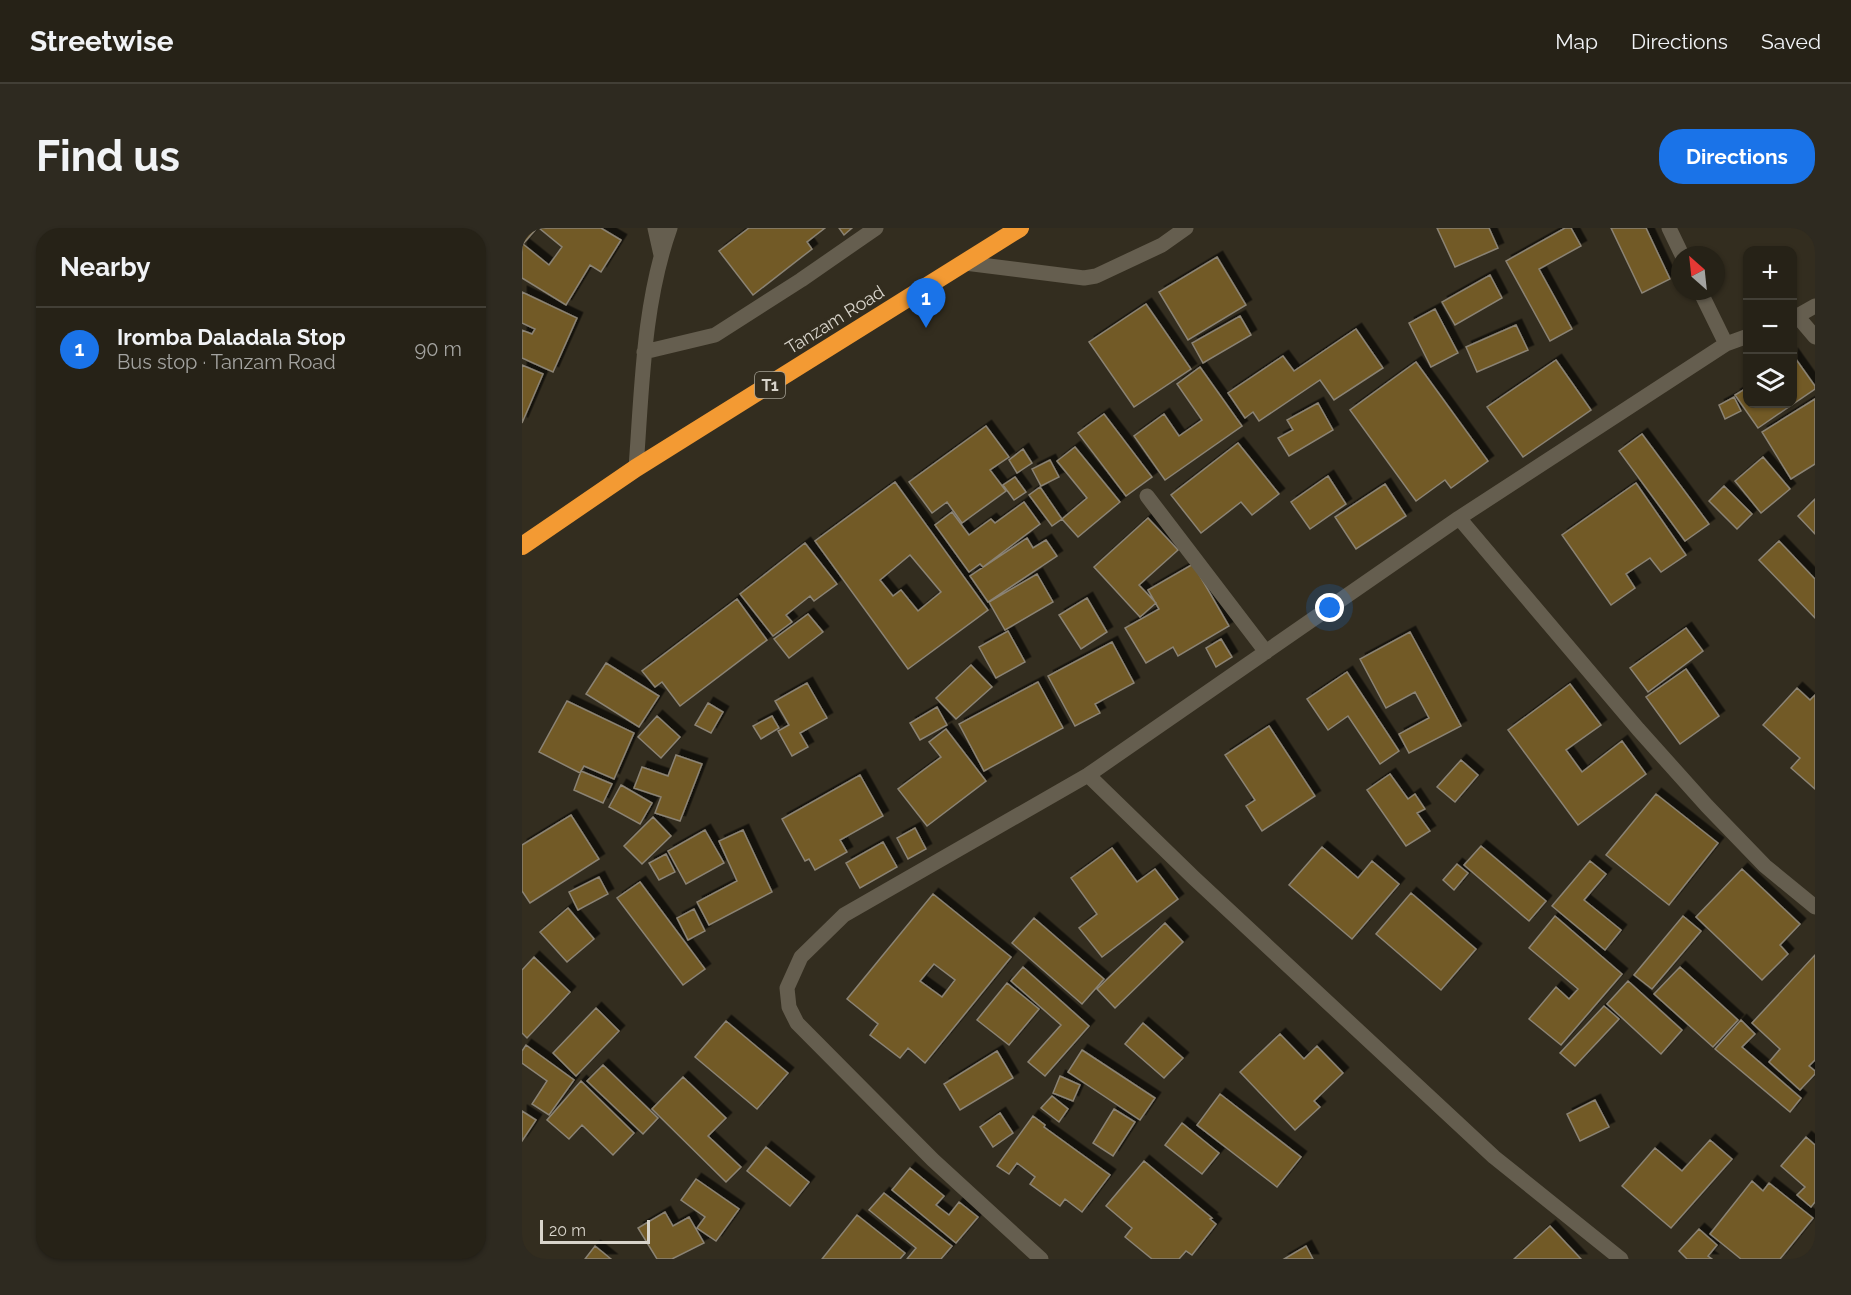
<!DOCTYPE html>
<meta charset="utf-8">
<style>
:root{--surface:#262217;--page:#2e2a20;--text:#f1f3f6;--muted:#a4a4a1;--line:#423f36;--accent:#1a73e8}
body{margin:0;font-family:Raleway,sans-serif;background:var(--page);color:var(--text)}
.controls{position:absolute;right:18px;top:18px;display:grid;overflow:hidden;border-radius:12px;box-shadow:0 2px 4px #0004}
.controls button{width:54px;height:54px;display:grid;place-items:center;padding:0;border:0;border-bottom:2px solid var(--line);background:var(--surface);color:var(--text);font:30px sans-serif}
.compass{position:absolute;left:1149px;top:18px;width:54px;height:54px;border-radius:50%;background:var(--surface);box-shadow:0 2px 4px #0004;rotate:333deg}
.scale{position:absolute;left:18px;bottom:15px;width:110px;box-sizing:border-box;padding-left:6px;border:3px solid #d8d4cb;border-top:0;font-size:16px;line-height:21px;white-space:nowrap;color:#d8d4cb;-webkit-text-stroke:4px #332d1f;paint-order:stroke}
.you{position:absolute;left:808px;top:380px;width:21px;height:21px;margin:-15px;border:4px solid #fff;border-radius:50%;background:#1a73e8;box-shadow:0 0 0 9px #1a73e833}
.badge{display:grid;place-items:center;width:39px;height:39px;border-radius:50%;background:var(--accent);color:#fff;font-size:20px;font-weight:700}
.pin{position:absolute;translate:-50% -50px;filter:drop-shadow(0 2px 3px #0008)}
.pin::after{content:'';position:absolute;top:32px;width:21px;height:18px;background:inherit;clip-path:polygon(0 0,100% 0,50% 100%)}
.list{margin:0;padding:0;list-style:none}
h2{display:flex;justify-content:space-between;align-items:center;height:78px;margin:0;padding:0 24px;font-size:26px}
h2 small{font-size:20px;font-weight:400;color:var(--muted)}
.list li{display:grid;grid-template-columns:39px 1fr auto;gap:18px;align-items:center;box-sizing:border-box;height:84px;padding:0 24px;border-top:2px solid var(--line)}
.list b{display:block;font-size:22px;white-space:nowrap}
.list p{margin:0;font-size:20px;white-space:nowrap;color:var(--muted)}
.list em{font-size:20px;font-style:normal;color:var(--muted)}
.icon{flex:none;width:33px;height:33px;fill:none;stroke:currentColor;stroke-width:2;stroke-linecap:round;stroke-linejoin:round}
.map{position:relative;flex:none;width:1293px;height:1031px;overflow:hidden;border-radius:24px}
header{display:flex;align-items:center;gap:36px;box-sizing:border-box;height:84px;padding:0 30px;background:var(--surface);border-bottom:2px solid var(--line)}
header strong{font-size:28px}
nav{display:flex;gap:33px;margin-inline-start:auto;font-size:21px}
.intro{display:flex;align-items:center;justify-content:space-between;box-sizing:border-box;height:144px;padding:0 36px}
h1{margin:0;font-size:42px}
.button{padding:15px 27px;border-radius:24px;background:var(--accent);color:#fff;font-size:21px;font-weight:700}
main{display:flex;gap:36px;padding:0 36px}
aside{flex:1;background:var(--surface);border-radius:24px;box-shadow:0 2px 4px #0004}
.map>svg:first-child{display:block}
</style>
<header>
<strong>Streetwise</strong>
<nav><a>Map</a><a>Directions</a><a>Saved</a></nav>
</header>
<div class="intro"><h1>Find us</h1><a class="button">Directions</a></div>
<main>
<aside>
<h2>Nearby<small></small></h2>
<ul class="list">
<li><span class="badge">1</span><div><b>Iromba Daladala Stop</b><p>Bus stop · Tanzam Road</p></div><em>90 m</em></li>
</ul>
</aside>
<div class="map">
<svg width="1293" height="1031" viewBox="0 0 1293 1031">
<defs>
<filter id="shadow"><feDropShadow dx="5.5" dy="-5.5" stdDeviation="0" flood-color="#0009"/></filter>
</defs>
<rect width="100%" height="100%" fill="#332d1f"/>
<path fill="#725a25" stroke="#8b8374" stroke-width="1.5" fill-rule="evenodd" filter="url(#shadow)" d="M 0,0 L 15,0 L 1,16 L 27,37 L 40,19 L 17,0 L 79,0 L 99,12 L 79,44 L 68,37 L 44,77 L 0,50 Z
M 227,0 L 303,0 L 285,14 L 290,21 L 231,67 L 197,23 Z
M 317,0 L 330,0 L 322,7 Z
M 915,0 L 967,0 L 976,20 L 933,39 Z
M 1043,0 L 1049,0 L 1059,18 L 1017,41 L 1050,101 L 1028,113 L 984,33 Z
M 1089,0 L 1124,0 L 1148,51 L 1120,65 Z
M 695,29 L 724,77 L 666,112 L 637,64 Z
M 968,47 L 980,70 L 933,97 L 920,74 Z
M 0,64 L 55,90 L 31,144 L 0,130 L 0,102 L 10,106 L 13,101 L 0,95 Z
M 624,76 L 669,141 L 612,179 L 567,114 Z
M 913,81 L 936,125 L 909,139 L 887,95 Z
M 718,88 L 729,107 L 681,135 L 670,115 Z
M 994,97 L 1006,122 L 955,144 L 944,119 Z
M 834,101 L 861,140 L 812,172 L 798,152 L 737,193 L 731,184 L 723,190 L 706,165 L 761,128 L 772,143 Z
M 1271,127 L 1293,158 L 1293,161 L 1236,200 L 1213,167 L 1226,159 L 1226,176 L 1270,176 Z
M 1034,132 L 1069,182 L 1001,229 L 965,179 Z
M 894,134 L 966,233 L 929,260 L 923,252 L 894,273 L 828,182 Z
M 0,137 L 21,146 L 0,195 Z
M 678,139 L 720,198 L 643,252 L 612,208 L 642,186 L 657,208 L 680,192 L 655,156 Z
M 1212,169 L 1219,183 L 1203,191 L 1197,177 Z
M 1293,171 L 1293,236 L 1269,251 L 1240,204 Z
M 796,175 L 811,202 L 767,228 L 756,210 L 771,202 L 765,192 Z
M 582,186 L 630,249 L 604,268 L 556,205 Z
M 464,198 L 487,229 L 468,242 L 484,263 L 440,295 L 425,274 L 410,285 L 387,254 Z
M 1120,206 L 1187,296 L 1163,313 L 1097,223 Z
M 716,215 L 757,266 L 730,287 L 719,274 L 679,305 L 649,267 Z
M 553,219 L 598,274 L 556,309 L 540,291 L 565,270 L 535,233 Z
M 501,221 L 510,235 L 495,245 L 487,232 Z
M 1241,229 L 1268,261 L 1239,285 L 1213,253 Z
M 528,232 L 537,249 L 519,258 L 510,241 Z
M 806,248 L 824,276 L 788,301 L 769,274 Z
M 493,249 L 504,264 L 492,272 L 481,257 Z
M 373,254 L 466,382 L 386,441 L 293,313 ZM 388,327 L 419,364 L 396,383 L 379,362 L 371,368 L 358,352 Z
M 1114,255 L 1164,327 L 1139,344 L 1128,330 L 1104,346 L 1113,360 L 1089,377 L 1040,307 Z
M 863,256 L 884,288 L 834,321 L 813,289 Z
M 1202,258 L 1230,286 L 1215,301 L 1187,273 Z
M 518,259 L 540,291 L 530,298 L 507,267 Z
M 1293,271 L 1293,306 L 1276,288 Z
M 502,274 L 518,296 L 461,339 L 458,336 L 447,344 L 413,297 L 430,284 L 447,307 L 469,291 L 473,295 Z
M 626,290 L 656,322 L 617,357 L 634,375 L 618,389 L 572,339 Z
M 505,310 L 511,320 L 524,312 L 535,328 L 466,374 L 448,348 Z
M 1257,313 L 1293,351 L 1293,390 L 1237,332 Z
M 283,315 L 315,356 L 292,373 L 288,368 L 264,387 L 270,394 L 251,408 L 218,366 Z
M 671,336 L 707,398 L 656,428 L 651,419 L 624,435 L 603,400 L 637,381 L 626,362 Z
M 515,346 L 531,374 L 483,402 L 467,374 Z
M 565,370 L 585,404 L 559,421 L 537,387 Z
M 215,371 L 245,412 L 158,478 L 140,454 L 133,459 L 120,443 Z
M 286,386 L 301,404 L 267,430 L 252,411 Z
M 1164,400 L 1181,423 L 1126,464 L 1108,440 Z
M 486,403 L 503,434 L 474,450 L 457,419 Z
M 888,404 L 939,498 L 887,525 L 877,506 L 907,490 L 893,464 L 864,480 L 838,431 Z
M 699,411 L 710,429 L 694,439 L 684,420 Z
M 590,414 L 612,455 L 573,476 L 578,485 L 553,498 L 526,448 Z
M 84,435 L 137,468 L 117,499 L 64,466 Z
M 449,437 L 470,459 L 434,491 L 414,470 Z
M 1164,441 L 1197,488 L 1158,516 L 1124,469 Z
M 825,444 L 877,523 L 858,536 L 826,488 L 806,502 L 785,471 Z
M 516,454 L 541,500 L 462,543 L 437,496 Z
M 285,455 L 305,490 L 278,505 L 286,519 L 270,528 L 256,503 L 267,497 L 253,473 Z
M 1048,456 L 1079,497 L 1044,522 L 1060,544 L 1100,513 L 1124,546 L 1056,597 L 986,502 Z
M 1275,460 L 1288,472 L 1293,467 L 1293,561 L 1269,540 L 1278,530 L 1241,497 Z
M 45,473 L 112,505 L 92,551 L 62,538 L 58,545 L 17,524 Z
M 186,475 L 201,484 L 189,505 L 173,497 Z
M 415,479 L 425,497 L 398,512 L 388,495 Z
M 135,488 L 158,509 L 139,530 L 116,509 Z
M 250,488 L 257,500 L 239,511 L 231,498 Z
M 747,498 L 793,568 L 740,603 L 724,578 L 733,572 L 703,527 Z
M 424,501 L 464,553 L 405,598 L 376,561 L 419,529 L 407,514 Z
M 154,527 L 180,536 L 158,593 L 133,585 L 139,569 L 112,560 L 120,539 L 146,548 Z
M 939,532 L 956,547 L 933,574 L 915,559 Z
M 59,543 L 90,556 L 81,575 L 52,562 Z
M 868,546 L 886,571 L 893,566 L 903,581 L 895,585 L 908,603 L 884,618 L 845,562 Z
M 338,547 L 361,588 L 318,612 L 325,624 L 293,642 L 287,631 L 283,633 L 260,591 Z
M 99,557 L 130,575 L 118,596 L 87,579 Z
M 1134,566 L 1196,615 L 1147,677 L 1084,627 Z
M 49,587 L 77,631 L 8,675 L 0,663 L 0,617 Z
M 131,589 L 149,608 L 120,636 L 102,618 Z
M 393,600 L 404,621 L 386,631 L 375,610 Z
M 183,602 L 202,635 L 164,656 L 146,623 Z
M 221,602 L 250,664 L 187,697 L 175,674 L 215,653 L 197,613 Z
M 361,614 L 375,639 L 338,660 L 324,635 Z
M 959,618 L 1024,673 L 1007,693 L 942,637 Z
M 800,619 L 836,650 L 850,633 L 877,656 L 830,711 L 767,657 Z
M 590,620 L 615,654 L 633,641 L 656,671 L 580,729 L 557,700 L 575,686 L 549,650 Z
M 144,626 L 153,644 L 137,652 L 127,635 Z
M 1068,633 L 1084,646 L 1062,672 L 1099,702 L 1083,722 L 1030,678 Z
M 935,636 L 946,645 L 932,662 L 921,652 Z
M 1220,641 L 1278,696 L 1258,717 L 1266,726 L 1240,752 L 1174,689 Z
M 77,649 L 86,666 L 56,682 L 47,664 Z
M 118,654 L 183,741 L 161,757 L 95,670 Z
M 889,665 L 954,721 L 919,762 L 854,706 Z
M 411,666 L 489,729 L 403,835 L 386,820 L 378,830 L 348,807 L 356,796 L 325,771 ZM 412,736 L 433,752 L 420,769 L 398,753 Z
M 46,680 L 72,711 L 45,734 L 18,704 Z
M 172,681 L 183,703 L 166,712 L 155,690 Z
M 1033,688 L 1100,746 L 1039,817 L 1007,791 L 1034,759 L 1047,771 L 1056,761 L 1007,720 Z
M 1161,688 L 1179,703 L 1130,761 L 1112,747 Z
M 512,690 L 582,751 L 560,776 L 490,715 Z
M 643,695 L 661,714 L 593,780 L 575,761 Z
M 1293,727 L 1293,832 L 1287,838 L 1293,843 L 1293,846 L 1278,862 L 1247,834 L 1258,821 L 1230,795 Z
M 12,729 L 48,764 L 5,810 L 0,805 L 0,742 Z
M 501,739 L 567,798 L 523,848 L 506,834 L 539,797 L 489,753 Z
M 1158,739 L 1216,792 L 1191,819 L 1132,766 Z
M 1106,753 L 1160,802 L 1139,826 L 1085,776 Z
M 485,755 L 517,781 L 487,817 L 455,792 Z
M 1082,778 L 1097,791 L 1053,838 L 1038,825 Z
M 74,780 L 97,803 L 54,848 L 31,825 Z
M 1219,792 L 1233,806 L 1220,819 L 1279,870 L 1268,884 L 1193,821 Z
M 204,793 L 266,845 L 235,881 L 173,829 Z
M 621,795 L 661,830 L 642,850 L 603,816 Z
M 758,806 L 782,831 L 795,818 L 821,845 L 792,873 L 798,879 L 773,902 L 718,844 Z
M 4,817 L 52,852 L 27,887 L 10,876 L 25,853 L 0,835 L 0,823 Z
M 560,822 L 633,870 L 618,892 L 546,844 Z
M 475,823 L 491,850 L 438,882 L 422,856 Z
M 81,837 L 136,890 L 121,906 L 65,853 Z
M 538,848 L 558,857 L 551,873 L 531,865 Z
M 161,849 L 204,890 L 186,908 L 219,939 L 204,954 L 130,881 Z
M 59,853 L 112,905 L 91,927 L 60,897 L 47,911 L 25,892 Z
M 698,866 L 779,929 L 755,959 L 675,897 Z
M 530,868 L 546,881 L 537,894 L 519,880 Z
M 1073,872 L 1087,899 L 1058,913 L 1045,886 Z
M 592,881 L 613,894 L 591,928 L 571,915 Z
M 0,883 L 14,892 L 0,913 Z
M 478,885 L 491,905 L 471,919 L 458,899 Z
M 511,888 L 523,897 L 522,899 L 588,947 L 560,984 L 543,971 L 538,978 L 508,956 L 513,949 L 495,935 L 487,946 L 475,938 Z
M 660,895 L 697,925 L 680,946 L 643,917 Z
M 1284,909 L 1293,917 L 1293,974 L 1289,979 L 1275,967 L 1283,959 L 1259,938 Z
M 1188,912 L 1210,931 L 1149,1000 L 1100,958 L 1133,920 L 1160,943 Z
M 244,919 L 287,954 L 268,978 L 225,943 Z
M 622,933 L 690,990 L 688,991 L 694,996 L 670,1027 L 664,1023 L 657,1031 L 630,1031 L 603,1009 L 610,1000 L 584,978 Z
M 388,940 L 422,968 L 414,977 L 427,987 L 437,974 L 456,989 L 434,1015 L 370,962 Z
M 174,951 L 217,981 L 194,1013 L 175,1000 L 183,989 L 159,972 Z
M 1230,953 L 1241,963 L 1247,955 L 1291,990 L 1258,1031 L 1219,1031 L 1188,1006 Z
M 362,965 L 430,1018 L 419,1031 L 385,1031 L 394,1020 L 347,982 Z
M 143,984 L 151,998 L 167,989 L 182,1015 L 150,1031 L 135,1031 L 116,1000 Z
M 335,987 L 383,1025 L 378,1031 L 300,1031 Z
M 1028,998 L 1059,1031 L 992,1031 Z
M 1177,1001 L 1195,1017 L 1186,1028 L 1190,1031 L 1165,1031 L 1157,1023 Z
M 73,1018 L 89,1031 L 63,1031 Z
M 784,1018 L 791,1031 L 762,1031 Z"/>
<g fill="none" stroke-linecap="round" stroke-linejoin="round">
<path stroke="#655e4f" stroke-width="15" d="M 133,0 L 139,27
M 1147,0 L 1160,27
M 443,35 L 562,50 L 574,48 L 640,17 L 664,0
M 1178,63 L 1204,116
M 1276,89 L 1293,109
M 1270,91 L 1293,78
M 122,124 L 193,107 L 279,52 L 354,0
M 114,240 C 120,160 121,76 148,0
M 625,268 L 744,424
M 937,290 L 1116,501 L 1185,578 L 1243,638 L 1293,679
M 566,547 L 672,650 L 972,929 L 1099,1031
M 519,1031 L 411,932 L 275,795 L 267,779 L 265,760 L 279,729 L 322,687 L 566,547 L 937,290 L 1204,116 L 1226,108"/>
<path stroke="#f39a33" stroke-width="18" d="M 0,318 L 114,240 L 498,0"/>
</g>
<g text-anchor="middle" stroke-width="6" stroke-linejoin="round" paint-order="stroke">
<rect fill="#332d1f" stroke="#a6a297" stroke-width="1.5" x="233" y="144" width="30" height="26" rx="4.5"/>
<g font-size="16" font-weight="bold" fill="#d8d4cb">
<text x="248" y="163">T1</text>
</g>
<g font-size="18" fill="#d8d4cb" stroke="#332d1f">
<text transform="translate(313 92) rotate(-32)" y="6">Tanzam Road</text>
</g>
</g>
</svg>
<div class="controls">
<button>+</button>
<button>−</button>
<button><svg class="icon" aria-label="layers" viewBox="0 0 24 24"><path d="M12 4l9 5-9 5-9-5zM3 14l9 5 9-5"/></svg></button>
</div>
<svg class="compass" viewBox="-18 -18 36 36"><path d="M0-13l5 13h-10z" fill="#e53935"/><path d="M0 13l5-13h-10z" fill="#a4a4a1"/></svg>
<div class="scale">20 m</div>
<div class="you"></div>
<div class="pin badge" style="left:404px;top:100px">1</div>
</div>
</main>
